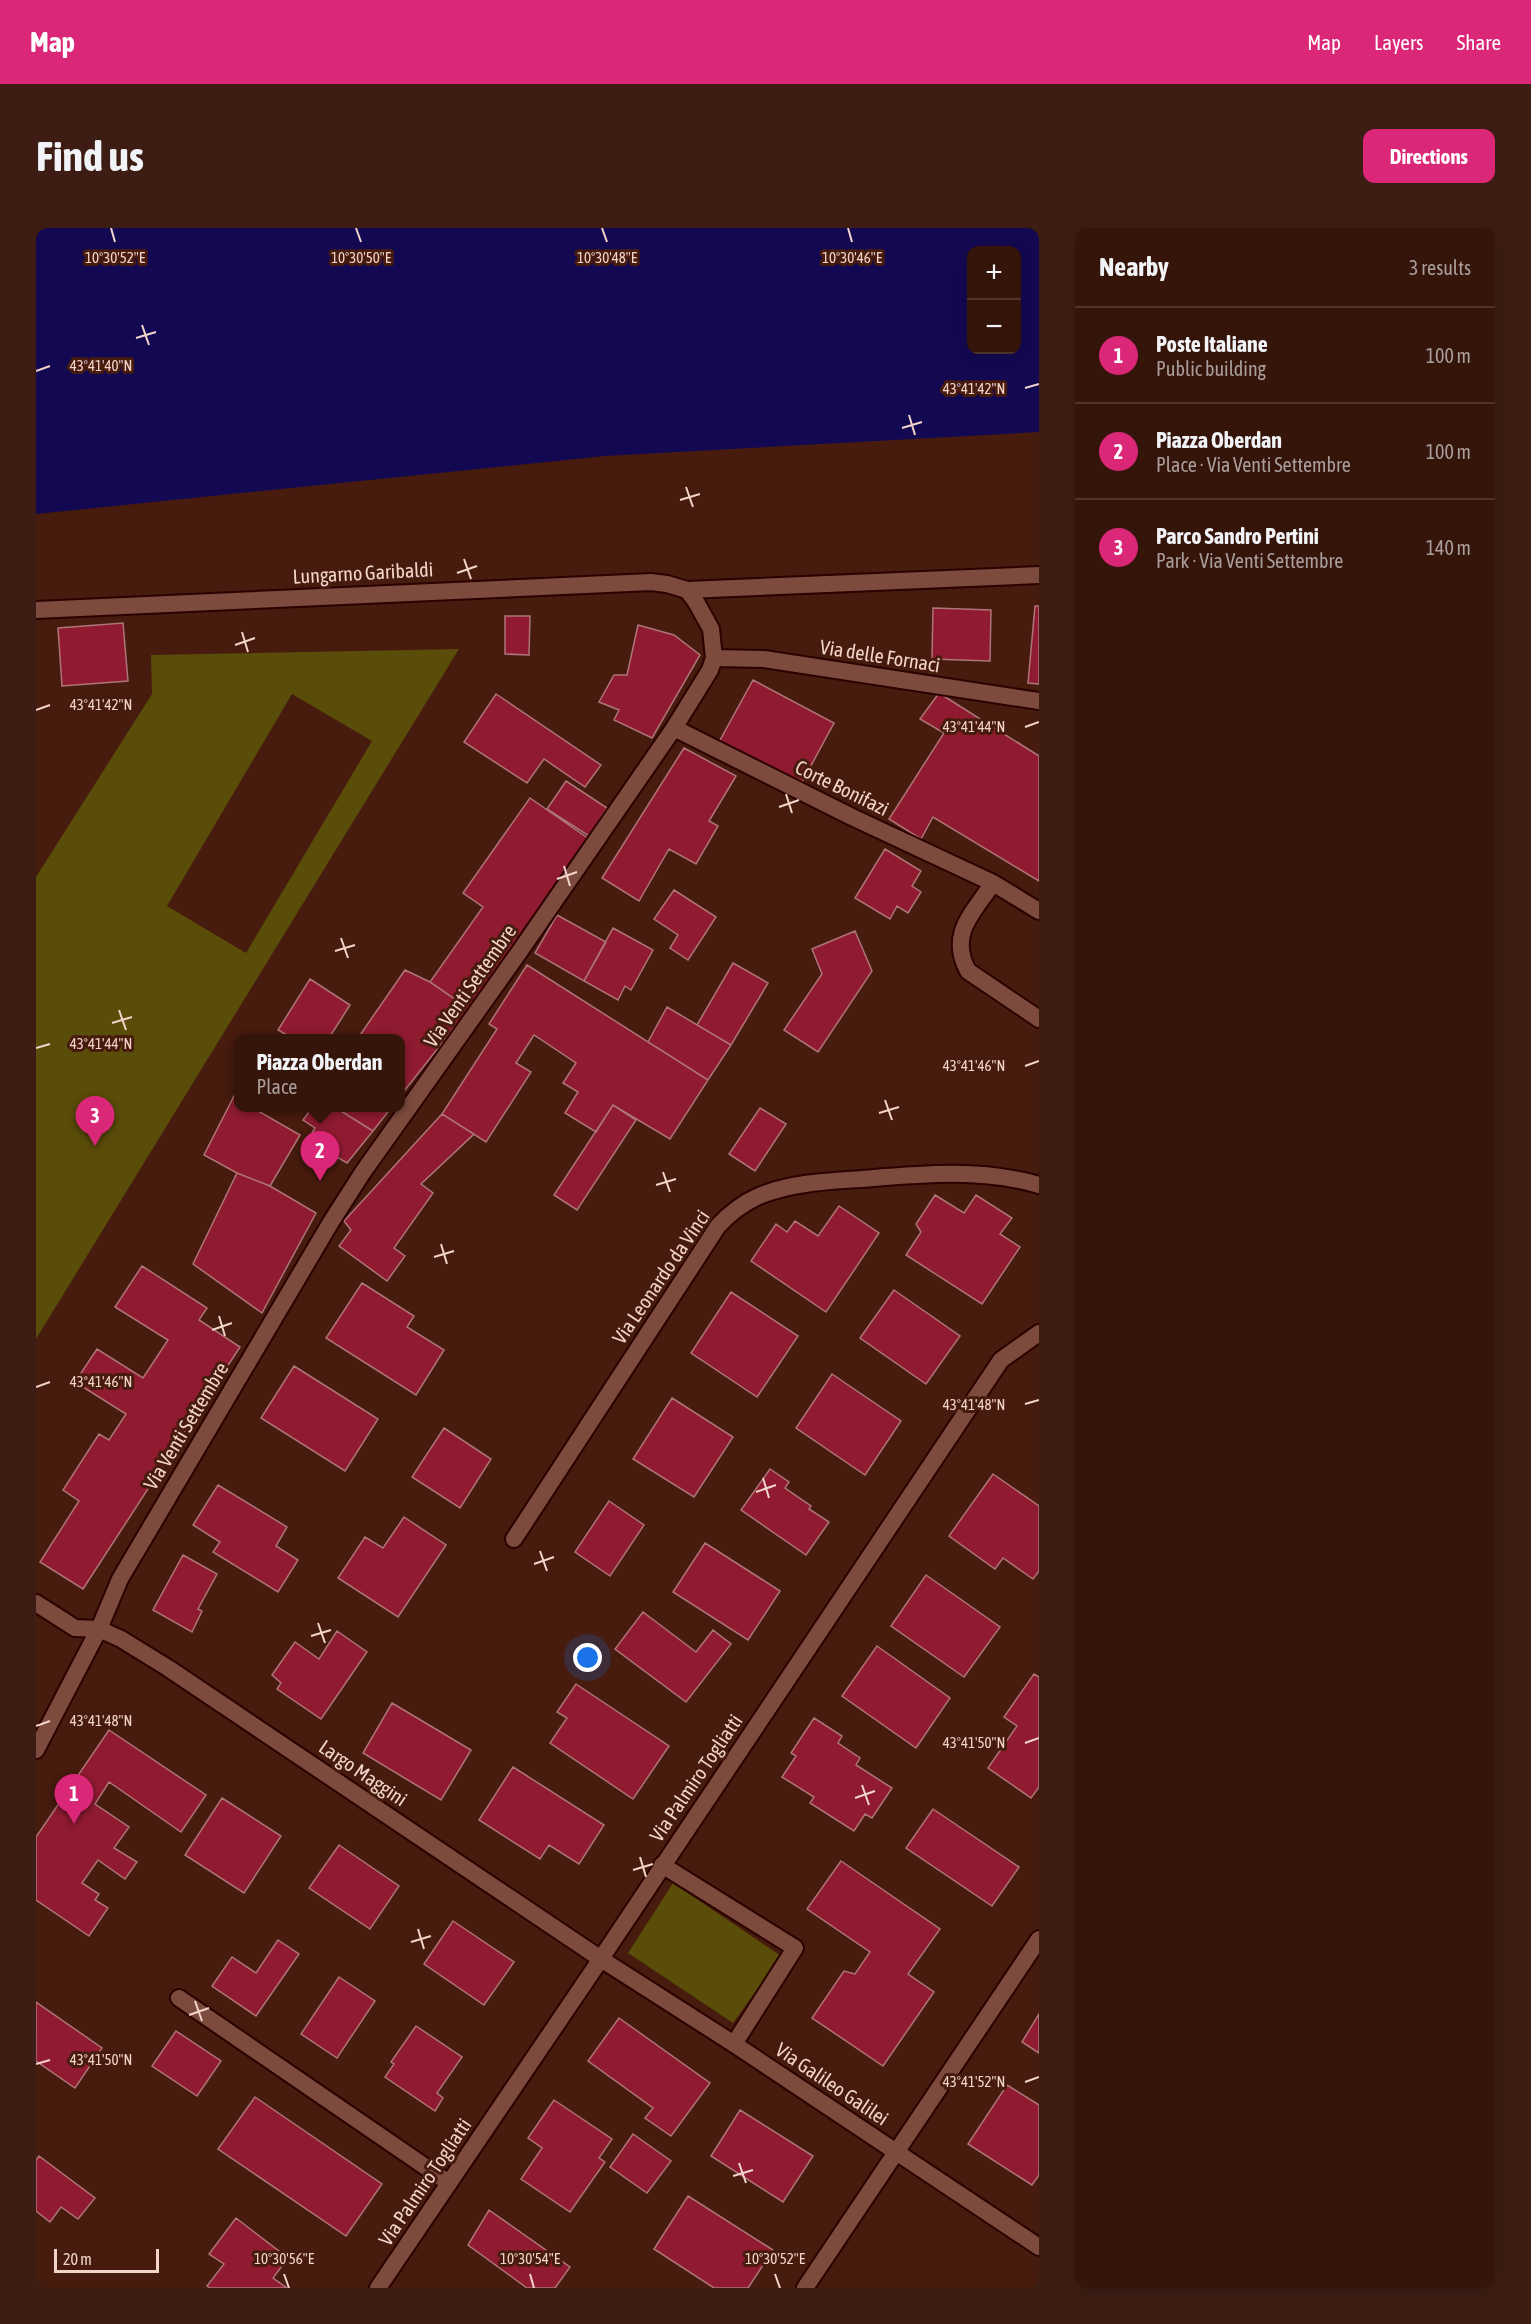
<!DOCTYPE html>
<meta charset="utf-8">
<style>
:root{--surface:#35140a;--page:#3d1d13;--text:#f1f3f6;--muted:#aa9e9c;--line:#4f332b;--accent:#db2777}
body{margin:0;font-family:"Asap Condensed",sans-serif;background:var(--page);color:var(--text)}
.controls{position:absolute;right:18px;top:18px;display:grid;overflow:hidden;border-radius:12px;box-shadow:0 3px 15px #0003}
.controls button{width:54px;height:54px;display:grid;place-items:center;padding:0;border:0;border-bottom:2px solid var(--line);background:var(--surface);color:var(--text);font:30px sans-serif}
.scale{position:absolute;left:18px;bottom:15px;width:105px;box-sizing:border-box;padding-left:6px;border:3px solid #f2d4cb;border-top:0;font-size:16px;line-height:21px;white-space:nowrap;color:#f2d4cb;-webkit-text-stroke:4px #471b0e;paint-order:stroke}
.you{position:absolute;left:552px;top:1430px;width:21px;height:21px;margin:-15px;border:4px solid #fff;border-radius:50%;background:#1a73e8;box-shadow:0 0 0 9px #1a73e833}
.badge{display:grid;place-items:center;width:39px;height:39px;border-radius:50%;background:var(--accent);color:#fff;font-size:20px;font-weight:700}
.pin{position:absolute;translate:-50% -50px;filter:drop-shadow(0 2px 3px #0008)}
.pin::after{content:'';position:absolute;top:32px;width:21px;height:18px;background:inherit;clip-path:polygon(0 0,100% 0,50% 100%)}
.popup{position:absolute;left:198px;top:806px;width:171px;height:78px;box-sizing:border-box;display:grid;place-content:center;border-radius:12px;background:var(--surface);filter:drop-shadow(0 2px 4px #0005);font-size:20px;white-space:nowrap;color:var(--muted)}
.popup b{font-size:22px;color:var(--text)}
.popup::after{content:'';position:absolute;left:50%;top:100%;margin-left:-12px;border:12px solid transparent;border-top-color:var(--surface)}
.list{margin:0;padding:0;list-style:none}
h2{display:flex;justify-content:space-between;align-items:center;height:78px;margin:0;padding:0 24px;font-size:26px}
h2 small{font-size:20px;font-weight:400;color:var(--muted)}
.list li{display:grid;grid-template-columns:39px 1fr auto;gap:18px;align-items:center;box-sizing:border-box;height:96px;padding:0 24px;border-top:2px solid var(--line)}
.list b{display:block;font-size:22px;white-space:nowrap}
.list p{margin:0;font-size:20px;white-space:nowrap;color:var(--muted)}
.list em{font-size:20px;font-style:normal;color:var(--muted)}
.map{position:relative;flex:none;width:1003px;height:2060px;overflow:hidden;border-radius:12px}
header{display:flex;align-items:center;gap:36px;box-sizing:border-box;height:84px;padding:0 30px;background:var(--accent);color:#fff}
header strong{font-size:28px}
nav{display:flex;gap:33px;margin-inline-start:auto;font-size:21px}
.intro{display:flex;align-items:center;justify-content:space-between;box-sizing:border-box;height:144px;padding:0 36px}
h1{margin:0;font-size:42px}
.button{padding:15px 27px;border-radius:12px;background:var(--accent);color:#fff;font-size:21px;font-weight:700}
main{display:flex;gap:36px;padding:0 36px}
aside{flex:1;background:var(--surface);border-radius:12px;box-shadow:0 3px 15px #0003}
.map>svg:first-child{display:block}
</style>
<header>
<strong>Map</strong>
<nav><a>Map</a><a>Layers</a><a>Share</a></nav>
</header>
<div class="intro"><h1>Find us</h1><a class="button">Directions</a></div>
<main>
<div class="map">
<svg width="1003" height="2060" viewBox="0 0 1003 2060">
<rect width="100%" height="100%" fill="#471b0e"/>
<path fill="#5a4c09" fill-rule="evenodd" d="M 423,421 L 0,1111 L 0,649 L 116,466 L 115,427 ZM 256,466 L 336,513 L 210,725 L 131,678 Z
M 637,1655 L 745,1728 L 697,1795 L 592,1725 Z"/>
<path fill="#130952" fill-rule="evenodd" d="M 0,0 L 1003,0 L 1003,204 L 569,228 L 0,286 ZM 936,22 L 980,22 L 980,122 L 936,122 Z"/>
<path fill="#901b31" stroke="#ae7578" stroke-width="1.5" d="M 999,378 L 1003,378 L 1003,456 L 992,455 Z
M 897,380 L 955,382 L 954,433 L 896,431 Z
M 469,388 L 494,388 L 493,427 L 469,426 Z
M 87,395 L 92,453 L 26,458 L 22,400 Z
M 602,397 L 638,407 L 664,427 L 616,510 L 578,492 L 583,482 L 563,474 L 578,447 L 591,447 Z
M 717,452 L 798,495 L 764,558 L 683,514 Z
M 903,465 L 1003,528 L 1003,653 L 897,589 L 885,611 L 853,591 L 908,505 L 884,491 Z
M 460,466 L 565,537 L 549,559 L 508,531 L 491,555 L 428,514 Z
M 648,520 L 700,548 L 673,593 L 682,598 L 660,636 L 633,621 L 603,673 L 566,650 Z
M 530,553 L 571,580 L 553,608 L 511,581 Z
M 494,570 L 553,611 L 433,781 L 394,754 L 447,679 L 427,665 Z
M 849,621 L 885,643 L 876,658 L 885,664 L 872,685 L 861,678 L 854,691 L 819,670 Z
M 638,662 L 680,689 L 652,732 L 634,720 L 642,707 L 618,691 Z
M 521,687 L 570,714 L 548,753 L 499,725 Z
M 577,700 L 617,722 L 595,762 L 589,758 L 582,772 L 548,753 Z
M 819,703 L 836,743 L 782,824 L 748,802 L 786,746 L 776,721 Z
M 697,735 L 732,755 L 695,817 L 661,797 Z
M 491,737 L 672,852 L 634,911 L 577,877 L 560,904 L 529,885 L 542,864 L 527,855 L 540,835 L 498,807 L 480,835 L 495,844 L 450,914 L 406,886 L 461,801 L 453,796 Z
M 369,742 L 394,754 L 433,781 L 365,867 L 365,810 L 322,810 Z
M 274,751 L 314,777 L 293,810 L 256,810 L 242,802 Z
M 631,779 L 695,817 L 672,852 L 612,814 Z
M 198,868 L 203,871 L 203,880 L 217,880 L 264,907 L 234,958 L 201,945 L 168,927 Z
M 577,877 L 600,892 L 541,982 L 518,967 Z
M 276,880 L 300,880 L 337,903 L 311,935 L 272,912 L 279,900 L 267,892 Z
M 307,880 L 355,880 L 337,903 L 305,883 Z
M 724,880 L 750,896 L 719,943 L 693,926 Z
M 406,886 L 438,906 L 385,956 L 397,965 L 358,1020 L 369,1028 L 351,1053 L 303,1018 L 315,1002 L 308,993 Z
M 201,945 L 234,958 L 280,985 L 226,1085 L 157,1036 Z
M 899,967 L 928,985 L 940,967 L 976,990 L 964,1006 L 984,1019 L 946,1076 L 870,1027 L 885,1004 L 880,996 Z
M 803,978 L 843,1005 L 790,1084 L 715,1033 L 740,996 L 751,1004 L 759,993 L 782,1008 Z
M 106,1038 L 171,1080 L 163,1092 L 204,1119 L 47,1361 L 4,1334 L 43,1273 L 27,1262 L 63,1206 L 73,1212 L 90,1186 L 39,1154 L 61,1121 L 107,1150 L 132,1112 L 79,1079 Z
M 326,1055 L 378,1088 L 371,1099 L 408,1122 L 380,1167 L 290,1110 Z
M 858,1062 L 924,1108 L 890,1156 L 824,1110 Z
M 695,1064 L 762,1108 L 721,1169 L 655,1125 Z
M 258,1138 L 342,1191 L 309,1243 L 225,1190 Z
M 796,1146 L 865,1193 L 829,1247 L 760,1200 Z
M 636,1170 L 697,1209 L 658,1269 L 597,1231 Z
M 408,1200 L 455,1231 L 424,1280 L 376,1249 Z
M 734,1241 L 753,1254 L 749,1260 L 775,1278 L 773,1281 L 793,1294 L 770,1327 L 705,1282 Z
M 957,1246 L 1003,1278 L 1003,1343 L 997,1351 L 967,1330 L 959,1341 L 913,1308 Z
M 182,1257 L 251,1299 L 240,1318 L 262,1332 L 242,1364 L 177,1324 L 184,1314 L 157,1297 Z
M 573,1273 L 608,1297 L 574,1348 L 539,1324 Z
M 368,1289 L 410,1317 L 362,1389 L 302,1350 L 329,1309 L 347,1320 Z
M 669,1315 L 744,1363 L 712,1412 L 637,1364 Z
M 147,1327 L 181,1346 L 162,1381 L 166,1383 L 156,1404 L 117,1382 Z
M 890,1347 L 964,1399 L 928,1449 L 855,1398 Z
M 607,1384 L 660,1424 L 677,1402 L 695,1416 L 650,1474 L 579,1421 Z
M 301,1403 L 331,1424 L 285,1491 L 241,1461 L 245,1455 L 236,1447 L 259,1414 L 283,1431 Z
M 841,1418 L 914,1470 L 880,1520 L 806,1468 Z
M 998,1446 L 1003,1449 L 1003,1559 L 995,1570 L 952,1540 L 981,1498 L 968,1489 Z
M 540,1456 L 633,1518 L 597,1571 L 514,1515 L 531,1490 L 521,1484 Z
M 356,1475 L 435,1522 L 405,1572 L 327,1525 Z
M 778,1490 L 806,1508 L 802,1515 L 824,1530 L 820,1537 L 856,1560 L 836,1590 L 829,1586 L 818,1603 L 774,1575 L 778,1569 L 746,1549 L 760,1528 L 755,1525 Z
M 73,1502 L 170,1567 L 145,1604 L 73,1554 L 59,1576 L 93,1599 L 78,1620 L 101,1634 L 89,1651 L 62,1632 L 46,1655 L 63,1666 L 59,1672 L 72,1680 L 53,1708 L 0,1672 L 0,1609 Z
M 477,1539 L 568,1597 L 543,1636 L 513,1617 L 504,1631 L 443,1592 Z
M 186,1570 L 245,1608 L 208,1665 L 149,1627 Z
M 897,1581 L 983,1639 L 956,1678 L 870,1620 Z
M 303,1617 L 363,1658 L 334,1701 L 273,1660 Z
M 805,1633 L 904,1701 L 872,1746 L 898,1764 L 847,1838 L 776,1790 L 808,1743 L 819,1746 L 834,1724 L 771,1681 Z
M 417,1693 L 478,1734 L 448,1777 L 388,1736 Z
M 242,1712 L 263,1726 L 220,1788 L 176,1758 L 196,1729 L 220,1745 Z
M 303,1749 L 339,1773 L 301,1830 L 265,1806 Z
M 0,1774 L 66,1820 L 39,1860 L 0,1833 Z
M 1003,1786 L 1003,1825 L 986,1814 Z
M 583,1790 L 674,1855 L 635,1908 L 609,1890 L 617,1880 L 552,1833 Z
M 380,1798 L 426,1829 L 401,1865 L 407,1870 L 399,1883 L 349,1849 L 358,1836 L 355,1834 Z
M 140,1803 L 185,1833 L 161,1868 L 116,1838 Z
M 971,1857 L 1003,1877 L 1003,1947 L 996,1957 L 932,1916 Z
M 219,1869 L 346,1956 L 310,2008 L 182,1921 Z
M 518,1872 L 576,1911 L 563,1930 L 569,1934 L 534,1984 L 485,1951 L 506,1920 L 492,1910 Z
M 704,1882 L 777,1928 L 747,1974 L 675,1928 Z
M 597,1906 L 635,1933 L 611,1965 L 574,1939 Z
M 3,1928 L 59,1970 L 42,1991 L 25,1979 L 14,1994 L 0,1983 L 0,1932 Z
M 652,1968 L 737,2022 L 712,2060 L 678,2060 L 618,2021 Z
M 453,1982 L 534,2039 L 519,2060 L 491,2060 L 432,2017 Z
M 200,1990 L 252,2030 L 237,2050 L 251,2060 L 174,2060 L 171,2058 L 188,2036 L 173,2026 Z"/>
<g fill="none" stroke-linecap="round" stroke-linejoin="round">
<defs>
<path id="service" d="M 651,362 L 1003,347
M 638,500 L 816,589 L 957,655 L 1003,683
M 957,655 C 937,685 912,706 932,743 L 1003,791
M 626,1637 L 759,1720 L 698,1816
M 143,1770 L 413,1955"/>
<path id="minor" d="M 0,382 L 615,354 L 631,356 L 651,362 L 660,374 L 675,401 L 678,430 L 674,442 L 638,500 L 484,723 L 327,944 L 295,994 L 84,1351 L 63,1401 L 0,1522
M 678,430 L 728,431 L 1003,473
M 478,1311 L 682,998 C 694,985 707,975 723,968 C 754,955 792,953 826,951 C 885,946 945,940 1003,957
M 0,1375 L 39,1400 L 63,1401 L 85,1411 L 132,1440 L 565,1731 L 698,1816 L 1003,2019
M 342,2060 L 556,1744 L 965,1132 L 1003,1105
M 769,2060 L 1003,1711"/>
</defs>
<use href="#service" stroke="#2b0200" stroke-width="20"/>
<use href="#minor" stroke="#2b0200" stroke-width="20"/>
<use href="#service" stroke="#7c4b3d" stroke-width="16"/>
<use href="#minor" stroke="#7c4b3d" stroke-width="16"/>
</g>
<path fill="none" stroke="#f2d4cb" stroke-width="2" d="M 75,0 L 79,14M 320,0 L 325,14M 566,0 L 571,14M 812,0 L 816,14M 106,97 L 113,117M 100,110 L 120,104M 0,143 L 14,138M 989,160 L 1003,156M 873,187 L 879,207M 866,200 L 886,194M 650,259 L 657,279M 644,272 L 664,266M 428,331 L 435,351M 421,345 L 441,338M 206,404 L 212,424M 199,417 L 219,410M 0,482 L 14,477M 989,499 L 1003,494M 750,566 L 756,585M 743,579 L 763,572M 528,638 L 534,658M 521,651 L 541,644M 305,710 L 312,730M 299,723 L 319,717M 83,782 L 90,802M 76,795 L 96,789M 0,820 L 14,816M 989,838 L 1003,833M 849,872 L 856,892M 843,885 L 863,879M 627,944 L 634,964M 620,957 L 640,951M 405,1016 L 411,1036M 398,1029 L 418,1023M 183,1088 L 189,1108M 176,1102 L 196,1095M 0,1159 L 14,1154M 989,1176 L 1003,1172M 727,1250 L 733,1270M 720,1264 L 740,1257M 504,1323 L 511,1343M 498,1336 L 518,1329M 282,1395 L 289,1415M 275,1408 L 295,1402M 0,1498 L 14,1493M 989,1515 L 1003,1510M 826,1557 L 833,1577M 819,1570 L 839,1563M 604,1629 L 610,1649M 597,1642 L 617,1636M 382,1701 L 388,1721M 375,1714 L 395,1708M 159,1773 L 166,1793M 153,1787 L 173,1780M 0,1836 L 14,1832M 989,1854 L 1003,1849M 703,1935 L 710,1955M 697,1948 L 717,1942M 248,2046 L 253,2060M 494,2046 L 498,2060M 739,2046 L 744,2060"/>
<g text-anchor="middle" stroke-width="6" stroke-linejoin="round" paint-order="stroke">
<g font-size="20" fill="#f2d4cb" stroke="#471b0e">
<text transform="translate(327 345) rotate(-3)" y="7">Lungarno Garibaldi</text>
<text transform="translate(844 428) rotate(9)" y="7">Via delle Fornaci</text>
<text transform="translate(806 560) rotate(26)" y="7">Corte Bonifazi</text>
<text transform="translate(434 758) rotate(-55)" y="7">Via Venti Settembre</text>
<text transform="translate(625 1049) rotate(-56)" y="7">Via Leonardo da Vinci</text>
<text transform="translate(150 1198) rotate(-59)" y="7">Via Venti Settembre</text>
<text transform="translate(327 1545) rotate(34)" y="7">Largo Maggini</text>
<text transform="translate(660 1550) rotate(-56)" y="7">Via Palmiro Togliatti</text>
<text transform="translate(796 1856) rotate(34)" y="7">Via Galileo Galilei</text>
<text transform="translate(389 1954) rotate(-56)" y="7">Via Palmiro Togliatti</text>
</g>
</g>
<g font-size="15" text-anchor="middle" fill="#f2d4cb" stroke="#471b0e" stroke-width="6" stroke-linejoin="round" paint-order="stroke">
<text x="79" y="35">10°30'52"E</text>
<text x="325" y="35">10°30'50"E</text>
<text x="571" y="35">10°30'48"E</text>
<text x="816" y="35">10°30'46"E</text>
<text x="65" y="143">43°41'40"N</text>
<text x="938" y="166">43°41'42"N</text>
<text x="65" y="482">43°41'42"N</text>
<text x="938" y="504">43°41'44"N</text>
<text x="65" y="821">43°41'44"N</text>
<text x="938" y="843">43°41'46"N</text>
<text x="65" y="1159">43°41'46"N</text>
<text x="938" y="1182">43°41'48"N</text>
<text x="65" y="1498">43°41'48"N</text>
<text x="938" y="1520">43°41'50"N</text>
<text x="65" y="1837">43°41'50"N</text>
<text x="938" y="1859">43°41'52"N</text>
<text x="248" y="2036">10°30'56"E</text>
<text x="494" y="2036">10°30'54"E</text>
<text x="739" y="2036">10°30'52"E</text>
</g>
</svg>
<div class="controls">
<button>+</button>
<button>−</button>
</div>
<div class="scale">20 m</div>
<div class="you"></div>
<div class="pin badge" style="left:38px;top:1596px">1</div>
<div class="pin badge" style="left:284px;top:953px">2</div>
<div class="popup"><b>Piazza Oberdan</b>Place</div>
<div class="pin badge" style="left:59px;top:918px">3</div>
</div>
<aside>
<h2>Nearby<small>3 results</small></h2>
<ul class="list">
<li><span class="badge">1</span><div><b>Poste Italiane</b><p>Public building</p></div><em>100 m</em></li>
<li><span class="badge">2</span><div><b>Piazza Oberdan</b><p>Place · Via Venti Settembre</p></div><em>100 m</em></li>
<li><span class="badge">3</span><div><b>Parco Sandro Pertini</b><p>Park · Via Venti Settembre</p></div><em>140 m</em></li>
</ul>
</aside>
</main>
